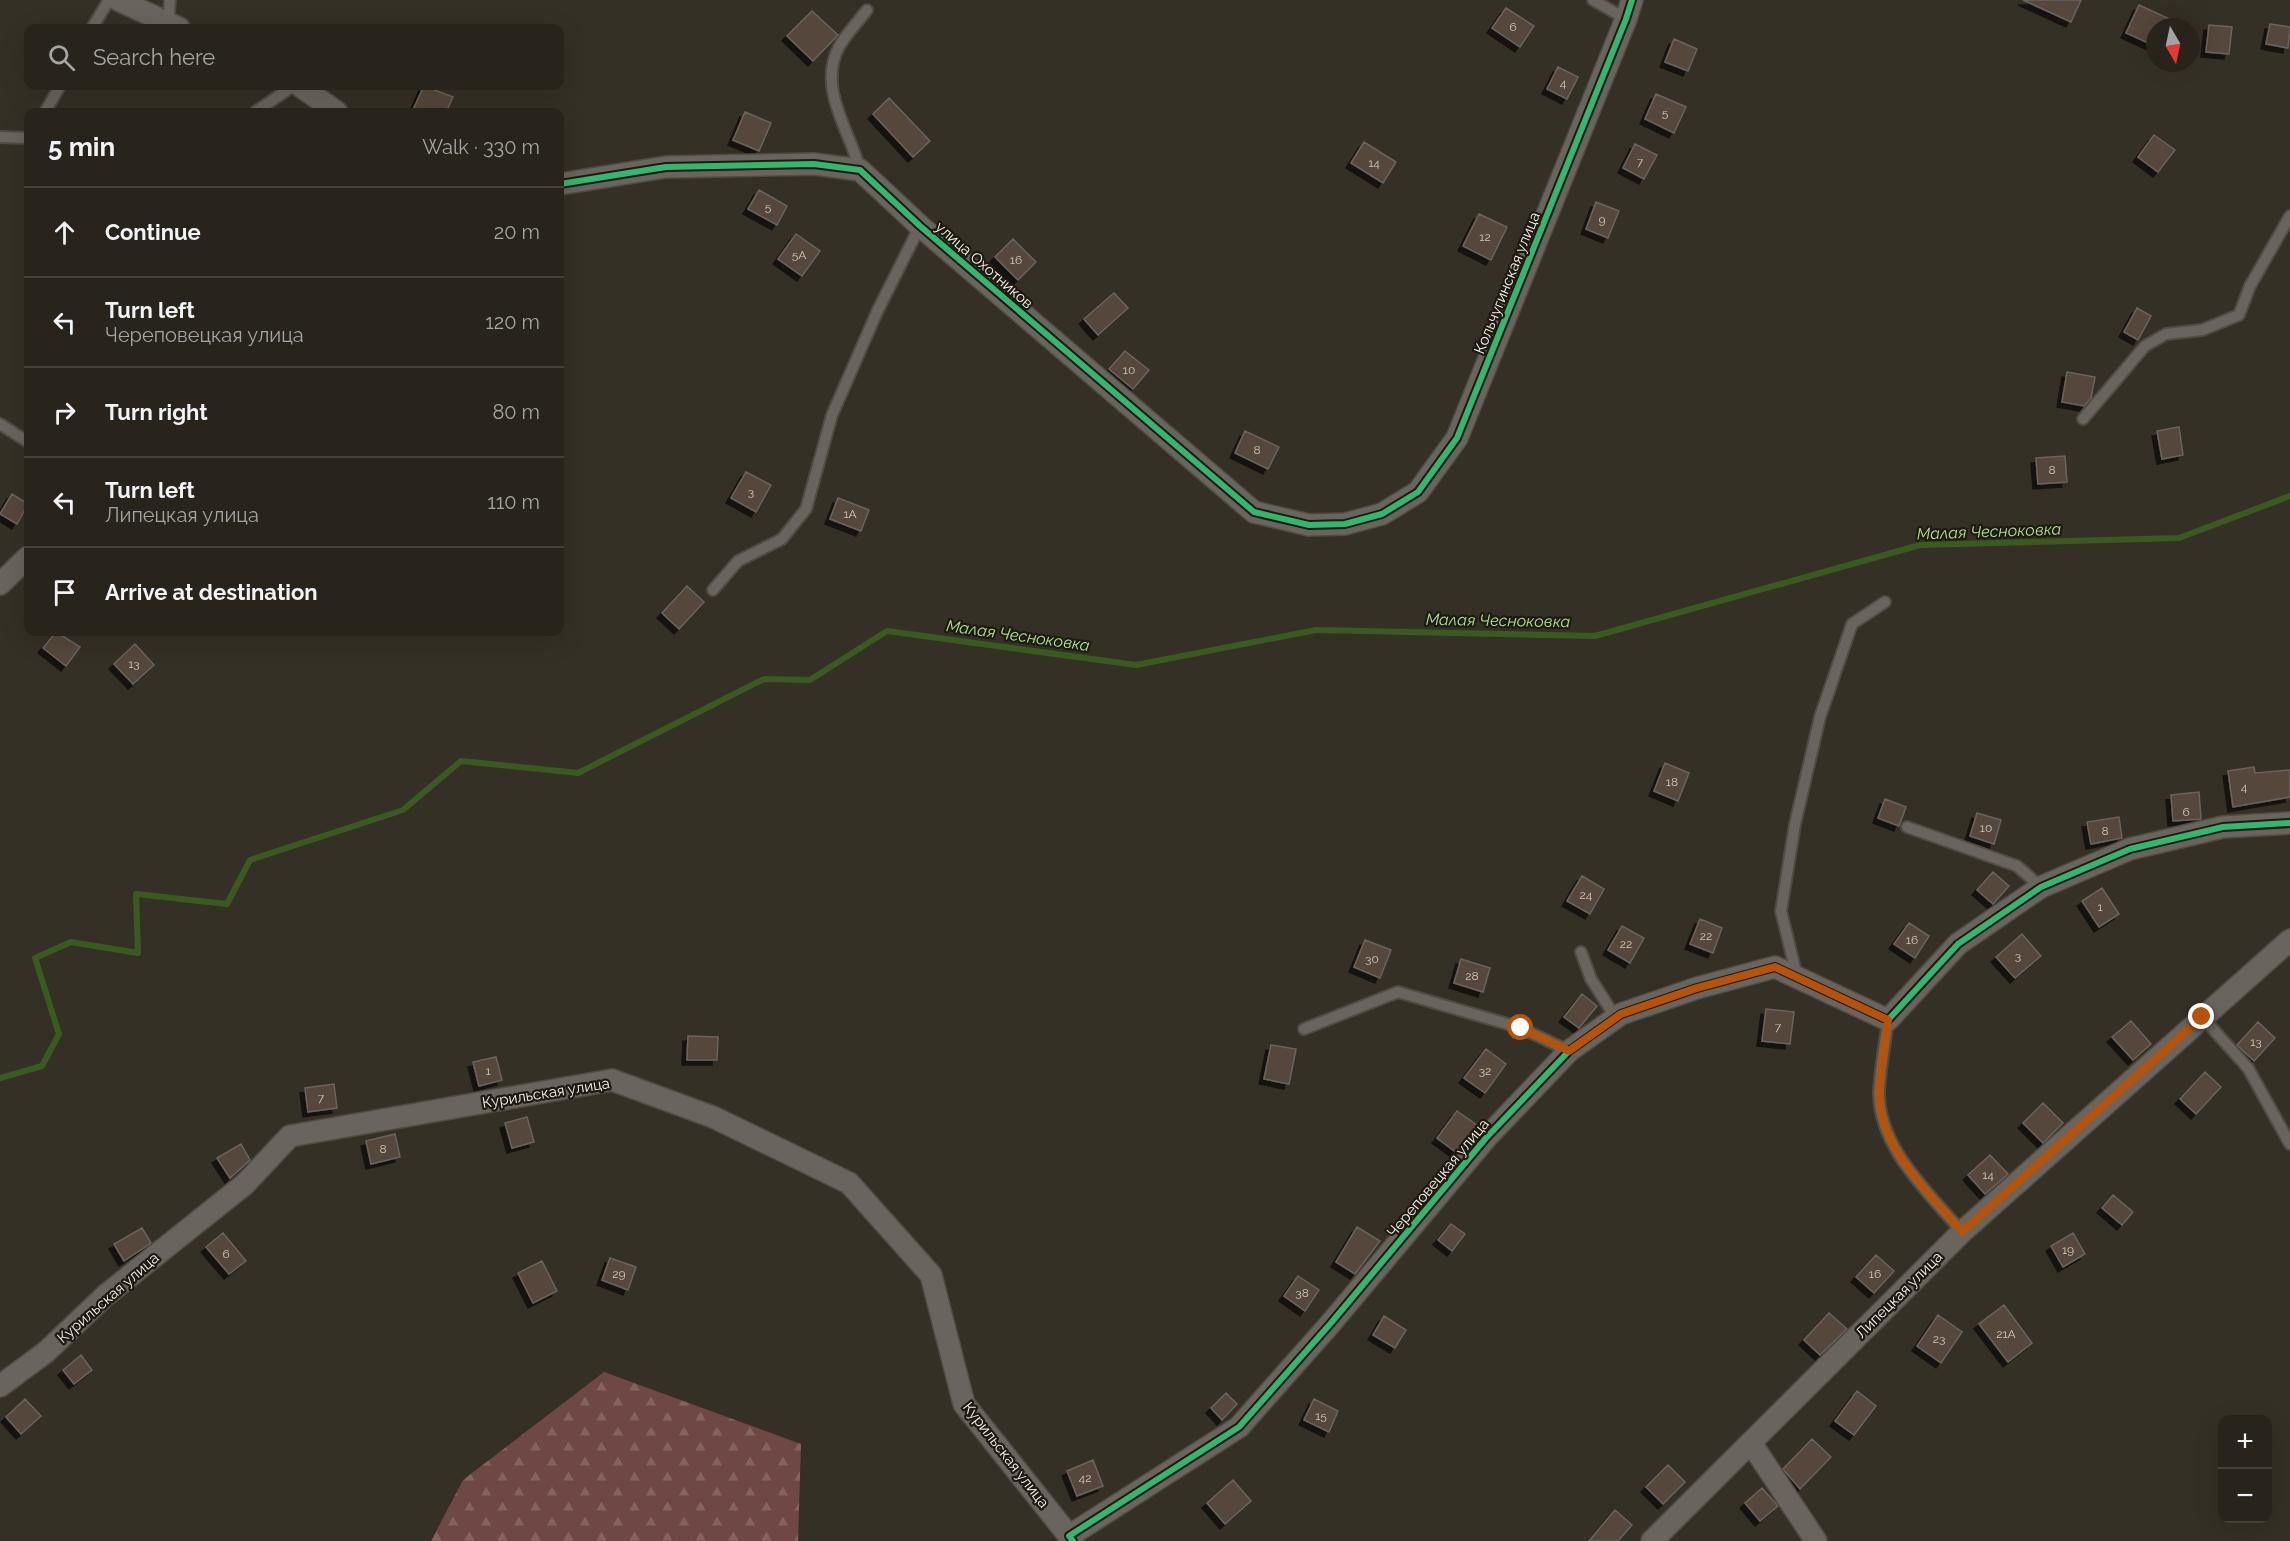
<!DOCTYPE html>
<meta charset="utf-8">
<style>
:root{--surface:#28241c;--page:#302c25;--text:#f1f3f6;--muted:#a5a4a3;--line:#44413b}
body{margin:0;font-family:Raleway,sans-serif;background:var(--page);color:var(--text)}
.controls{position:absolute;right:18px;bottom:18px;display:grid;overflow:hidden;border-radius:12px;box-shadow:0 6px 24px #0002}
.controls button{width:54px;height:54px;display:grid;place-items:center;padding:0;border:0;border-bottom:2px solid var(--line);background:var(--surface);color:var(--text);font:30px sans-serif}
.compass{position:absolute;left:2146px;top:18px;width:54px;height:54px;border-radius:50%;background:var(--surface);box-shadow:0 6px 24px #0002;rotate:171deg}
.stop{position:absolute;width:18px;height:18px;margin:-14px;border:4px solid #b45309;border-radius:50%;background:#fff}
.stop.end{background:#b45309;border-color:#fff;box-shadow:0 2px 6px #0008}
.list{margin:0;padding:0;list-style:none}
h2{display:flex;justify-content:space-between;align-items:center;height:78px;margin:0;padding:0 24px;font-size:26px}
h2 small{font-size:20px;font-weight:400;color:var(--muted)}
.list li{display:grid;grid-template-columns:39px 1fr auto;gap:18px;align-items:center;box-sizing:border-box;height:90px;padding:0 24px;border-top:2px solid var(--line)}
.list b{display:block;font-size:22px;white-space:nowrap}
.list p{margin:0;font-size:20px;white-space:nowrap;color:var(--muted)}
.list em{font-size:20px;font-style:normal;color:var(--muted)}
.icon{flex:none;width:33px;height:33px;fill:none;stroke:currentColor;stroke-width:2;stroke-linecap:round;stroke-linejoin:round}
.map{position:relative;flex:none;width:2290px;height:1541px;overflow:hidden}
.search{position:absolute;background:var(--surface);box-shadow:0 6px 24px #0002;left:24px;top:24px;width:540px;height:66px;display:flex;align-items:center;gap:15px;box-sizing:border-box;padding:0 21px;border-radius:12px;color:var(--muted);font-size:22px}
.panel{position:absolute;background:var(--surface);box-shadow:0 6px 24px #0002;left:24px;top:108px;width:540px;height:528px;border-radius:12px}
.map>svg:first-child{display:block}
</style>
<div class="map">
<svg width="2290" height="1541" viewBox="0 0 2290 1541">
<defs>
<pattern id="forest-firs" width="22" height="20" patternUnits="userSpaceOnUse" patternTransform="scale(1.5)"><rect width="22" height="20" fill="#6f4744"/><path d="M5 1l3.5 6h-7zM16 11l3.5 6h-7z" fill="#84625f"/></pattern>
<filter id="shadow"><feDropShadow dx="-5" dy="5" stdDeviation="0" flood-color="#0009"/></filter>
</defs>
<rect width="100%" height="100%" fill="#353026"/>
<path fill="url(#forest-firs)" d="M 604,1372 L 801,1444 L 798,1541 L 431,1541 L 463,1480 Z"/>
<g fill="none" stroke-linecap="round" stroke-linejoin="round">
<path stroke="#3a5b20" stroke-width="6" d="M 0,1078 L 42,1066 L 59,1034 L 35,958 L 71,942 L 138,953 L 136,894 L 227,904 L 250,860 L 403,810 L 461,761 L 578,773 L 764,679 L 810,680 L 887,631 L 1136,665 L 1316,630 L 1595,636 L 1920,545 L 2179,538 L 2290,496"/>
</g>
<path fill="#55463a" stroke="#6a645e" stroke-width="1.5" filter="url(#shadow)" d="M 2023,0 L 2081,0 L 2071,22 Z
M 2139,5 L 2187,27 L 2155,27 L 2155,46 L 2126,33 Z
M 1506,8 L 1534,26 L 1520,47 L 1492,28 Z
M 812,11 L 838,35 L 813,61 L 787,36 Z
M 2270,24 L 2290,27 L 2288,48 L 2266,44 Z
M 2209,25 L 2232,27 L 2229,54 L 2206,52 Z
M 1674,39 L 1697,49 L 1688,71 L 1665,62 Z
M 1558,67 L 1578,77 L 1567,99 L 1547,89 Z
M 424,86 L 453,97 L 446,112 L 412,112 Z
M 1656,94 L 1686,107 L 1674,133 L 1645,119 Z
M 889,98 L 930,141 L 913,157 L 873,114 Z
M 745,112 L 771,123 L 759,151 L 733,140 Z
M 2154,135 L 2175,150 L 2158,172 L 2138,157 Z
M 1364,142 L 1396,162 L 1383,183 L 1351,163 Z
M 1635,144 L 1657,155 L 1644,179 L 1623,168 Z
M 759,190 L 787,206 L 777,225 L 748,209 Z
M 1596,202 L 1619,211 L 1608,238 L 1586,229 Z
M 1479,214 L 1507,227 L 1491,260 L 1463,246 Z
M 796,234 L 820,251 L 802,276 L 778,259 Z
M 1013,239 L 1036,262 L 1018,280 L 995,257 Z
M 1114,293 L 1128,308 L 1098,335 L 1084,319 Z
M 2137,308 L 2151,316 L 2138,340 L 2124,332 Z
M 1125,351 L 1149,370 L 1133,389 L 1109,369 Z
M 2067,372 L 2095,377 L 2091,398 L 2084,406 L 2062,402 Z
M 2179,427 L 2183,455 L 2162,459 L 2157,431 Z
M 1245,431 L 1279,447 L 1268,469 L 1235,453 Z
M 2065,456 L 2067,482 L 2038,484 L 2036,458 Z
M 746,472 L 771,485 L 756,512 L 731,498 Z
M 12,494 L 28,504 L 17,524 L 0,514 Z
M 838,498 L 869,510 L 861,531 L 830,519 Z
M 687,586 L 704,602 L 679,629 L 662,613 Z
M 56,632 L 80,647 L 66,666 L 43,648 Z
M 135,644 L 154,665 L 133,684 L 114,664 Z
M 1665,763 L 1689,773 L 1678,801 L 1654,791 Z
M 2254,767 L 2255,773 L 2290,770 L 2290,797 L 2233,807 L 2228,771 Z
M 2199,792 L 2201,819 L 2173,821 L 2171,795 Z
M 1885,799 L 1906,807 L 1899,826 L 1878,818 Z
M 1977,813 L 2001,820 L 1994,844 L 1970,836 Z
M 2119,817 L 2122,838 L 2091,844 L 2087,822 Z
M 1993,872 L 2009,886 L 1993,904 L 1977,890 Z
M 1582,876 L 1604,889 L 1590,914 L 1567,901 Z
M 2102,888 L 2119,914 L 2099,927 L 2082,901 Z
M 1700,919 L 1722,928 L 1713,953 L 1690,944 Z
M 1909,923 L 1929,936 L 1915,958 L 1894,944 Z
M 1622,926 L 1644,938 L 1630,963 L 1608,950 Z
M 2022,934 L 2041,956 L 2015,978 L 1996,957 Z
M 1365,940 L 1391,950 L 1380,978 L 1354,967 Z
M 1461,959 L 1490,968 L 1483,992 L 1454,983 Z
M 1582,994 L 1597,1006 L 1579,1028 L 1564,1017 Z
M 1766,1009 L 1794,1012 L 1790,1044 L 1762,1041 Z
M 2131,1021 L 2151,1044 L 2133,1060 L 2112,1037 Z
M 2258,1022 L 2275,1038 L 2254,1061 L 2237,1045 Z
M 688,1036 L 718,1037 L 717,1060 L 687,1060 Z
M 1271,1045 L 1296,1049 L 1289,1084 L 1264,1079 Z
M 1486,1049 L 1506,1064 L 1485,1093 L 1464,1078 Z
M 496,1057 L 502,1080 L 479,1086 L 473,1062 Z
M 2205,1072 L 2221,1087 L 2196,1114 L 2180,1099 Z
M 334,1084 L 337,1108 L 308,1112 L 305,1088 Z
M 2043,1103 L 2063,1123 L 2043,1143 L 2023,1123 Z
M 1457,1111 L 1478,1126 L 1457,1153 L 1437,1138 Z
M 527,1117 L 534,1142 L 512,1148 L 505,1123 Z
M 395,1134 L 400,1157 L 371,1164 L 366,1141 Z
M 241,1144 L 250,1160 L 230,1178 L 217,1158 Z
M 1990,1155 L 2008,1174 L 1985,1194 L 1968,1175 Z
M 2113,1195 L 2133,1212 L 2122,1225 L 2102,1208 Z
M 1451,1224 L 1465,1234 L 1452,1251 L 1438,1240 Z
M 1357,1227 L 1380,1241 L 1355,1274 L 1336,1262 Z
M 142,1228 L 151,1243 L 124,1261 L 114,1244 Z
M 223,1233 L 246,1261 L 229,1274 L 206,1247 Z
M 2073,1233 L 2085,1254 L 2063,1267 L 2051,1246 Z
M 1876,1255 L 1894,1271 L 1874,1293 L 1856,1277 Z
M 610,1258 L 636,1267 L 628,1290 L 602,1280 Z
M 542,1261 L 557,1291 L 533,1303 L 518,1273 Z
M 1298,1276 L 1319,1290 L 1305,1311 L 1284,1296 Z
M 2004,1305 L 2032,1343 L 2008,1362 L 1979,1324 Z
M 1829,1313 L 1847,1329 L 1820,1355 L 1804,1340 Z
M 1938,1315 L 1962,1332 L 1941,1363 L 1917,1346 Z
M 1384,1316 L 1406,1330 L 1395,1348 L 1373,1335 Z
M 81,1355 L 92,1370 L 74,1384 L 63,1370 Z
M 1857,1391 L 1876,1406 L 1854,1435 L 1835,1421 Z
M 1226,1393 L 1237,1404 L 1222,1420 L 1211,1408 Z
M 25,1399 L 41,1416 L 21,1434 L 6,1417 Z
M 1314,1399 L 1338,1411 L 1329,1432 L 1304,1420 Z
M 1812,1439 L 1831,1457 L 1800,1489 L 1783,1469 Z
M 1093,1460 L 1103,1486 L 1077,1496 L 1067,1471 Z
M 1668,1465 L 1685,1482 L 1663,1504 L 1646,1487 Z
M 1233,1480 L 1251,1501 L 1225,1524 L 1207,1503 Z
M 1762,1488 L 1778,1506 L 1760,1521 L 1745,1503 Z
M 1615,1510 L 1632,1525 L 1618,1541 L 1589,1541 Z"/>
<g fill="none" stroke-linecap="round" stroke-linejoin="round">
<defs>
<path id="service" d="M 1593,0 L 1626,19
M 168,24 L 170,0
M 92,28 L 109,0
M 45,112 L 60,86
M 255,112 L 293,86
M 0,137 L 28,138
M 860,170 C 850,131 817,88 839,47 C 846,34 858,22 867,10
M 2083,419 L 2145,346 L 2166,334 L 2202,330 L 2239,315 L 2250,286 L 2290,216
M 0,424 L 28,442
M 713,590 L 738,561 L 782,539 L 806,509 L 832,415 L 877,312 L 920,226
M 1907,827 L 2017,866 L 2041,887
M 1581,952 L 1591,979 L 1616,1018
M 1797,977 L 1781,911 L 1795,824 L 1820,717 L 1852,624 L 1885,602
M 2202,1017 L 2248,1068 L 2290,1144
M 1888,1020 C 1885,1044 1880,1069 1879,1093 C 1879,1148 1929,1193 1962,1232
M 1304,1029 L 1398,992 L 1521,1028 L 1569,1051"/>
<path id="minor" d="M 118,0 L 179,28
M 300,86 L 337,112
M 560,184 L 666,167 L 814,164 L 860,170 L 920,226 L 1254,512 L 1309,525 L 1345,524 L 1382,514 L 1418,492 L 1457,438 L 1626,19 L 1632,0
M 0,584 L 28,557
M 0,1386 L 46,1352 L 106,1295 L 245,1184 L 290,1136 L 612,1080 L 713,1117 L 849,1183 L 931,1275 L 964,1404 L 1069,1536
M 1751,1443 L 1816,1541
M 1073,1541 L 1069,1536 L 1239,1427 L 1331,1323 L 1486,1138 L 1569,1051 L 1621,1014 L 1697,988 L 1775,967 L 1888,1020 L 1958,944 L 2041,887 L 2130,849 L 2223,827 L 2290,823
M 1652,1541 L 1962,1232 L 2290,940"/>
</defs>
<use href="#service" stroke="#504c43" stroke-width="14"/>
<use href="#minor" stroke="#504c43" stroke-width="24"/>
<use href="#service" stroke="#69645d" stroke-width="10"/>
<use href="#minor" stroke="#69645d" stroke-width="21"/>
<defs>
<path id="cycleway" d="M 560,184 L 666,167 L 814,164 L 860,170 L 920,226 L 1254,512 L 1309,525 L 1345,524 L 1382,514 L 1418,492 L 1457,438 L 1626,19 L 1632,0
M 1073,1541 L 1069,1536 L 1239,1427 L 1331,1323 L 1486,1138 L 1569,1051 L 1621,1014 L 1697,988 L 1775,967 L 1888,1020 L 1958,944 L 2041,887 L 2130,849 L 2223,827 L 2290,823"/>
</defs>
<use href="#cycleway" stroke="#1e1912" stroke-width="10"/>
<use href="#cycleway" stroke="#33b770" stroke-width="6"/>
</g>
<g fill="none" stroke-linecap="round" stroke-linejoin="round">
<path stroke="#b45309" stroke-width="8" d="M 1521,1028 L 1569,1051 L 1621,1014 L 1697,988 L 1775,967 L 1888,1020 C 1885,1044 1880,1069 1879,1093 C 1879,1148 1929,1193 1962,1232 L 2202,1017"/>
</g>
<g text-anchor="middle" stroke-width="4.5" stroke-linejoin="round" paint-order="stroke">
<g font-size="12" fill="#d0c7bc">
<text x="1513" y="31">6</text>
<text x="1563" y="87">4</text>
<text x="1665" y="117">5</text>
<text x="1640" y="166">7</text>
<text x="1374" y="167">14</text>
<text x="768" y="211">5</text>
<text x="1602" y="224">9</text>
<text x="1485" y="241">12</text>
<text x="799" y="259">5А</text>
<text x="1016" y="264">16</text>
<text x="1129" y="374">10</text>
<text x="1257" y="454">8</text>
<text x="2052" y="474">8</text>
<text x="751" y="496">3</text>
<text x="850" y="518">1А</text>
<text x="134" y="668">13</text>
<text x="1672" y="786">18</text>
<text x="2244" y="791">4</text>
<text x="2186" y="816">6</text>
<text x="1986" y="832">10</text>
<text x="2105" y="835">8</text>
<text x="1586" y="899">24</text>
<text x="2100" y="911">1</text>
<text x="1706" y="940">22</text>
<text x="1912" y="944">16</text>
<text x="1626" y="948">22</text>
<text x="2018" y="960">3</text>
<text x="1372" y="963">30</text>
<text x="1472" y="980">28</text>
<text x="1778" y="1031">7</text>
<text x="2256" y="1046">13</text>
<text x="488" y="1075">1</text>
<text x="1485" y="1075">32</text>
<text x="321" y="1102">7</text>
<text x="383" y="1153">8</text>
<text x="1988" y="1179">14</text>
<text x="2068" y="1254">19</text>
<text x="226" y="1258">6</text>
<text x="619" y="1278">29</text>
<text x="1875" y="1278">16</text>
<text x="1302" y="1297">38</text>
<text x="2006" y="1338">21А</text>
<text x="1939" y="1343">23</text>
<text x="1321" y="1420">15</text>
<text x="1085" y="1482">42</text>
</g>
<g font-size="15" fill="#f9f2e8" stroke="#1e1912">
<text transform="translate(984 265) rotate(41)" y="5">улица Охотников</text>
<text transform="translate(1507 283) rotate(-68)" y="5">Кольчугинская улица</text>
<text transform="translate(546 1093) rotate(-9)" y="5">Курильская улица</text>
<text transform="translate(1438 1178) rotate(-50)" y="5">Череповецкая улица</text>
<text transform="translate(1899 1295) rotate(-45)" y="5">Липецкая улица</text>
<text transform="translate(108 1298) rotate(-41)" y="5">Курильская улица</text>
<text transform="translate(1006 1455) rotate(52)" y="5">Курильская улица</text>
</g>
<g font-size="16" font-style="italic" fill="#aee58a" stroke="#1e1912">
<text transform="translate(1989 531) rotate(-2)" y="6">Малая Чесноковка</text>
<text transform="translate(1498 620) rotate(1)" y="6">Малая Чесноковка</text>
<text transform="translate(1018 635) rotate(8)" y="6">Малая Чесноковка</text>
</g>
</g>
</svg>
<div class="controls">
<button>+</button>
<button>−</button>
</div>
<svg class="compass" viewBox="-18 -18 36 36"><path d="M0-13l5 13h-10z" fill="#e53935"/><path d="M0 13l5-13h-10z" fill="#a5a4a3"/></svg>
<div class="stop" style="left:1521px;top:1028px"></div>
<div class="stop end" style="left:2202px;top:1017px"></div>
<div class="search"><svg class="icon" aria-label="search" viewBox="0 0 24 24"><circle cx="10" cy="10" r="6"/><path d="M15 15l6 6"/></svg>Search here</div>
<section class="panel">
<h2>5 min<small>Walk · 330 m</small></h2>
<ul class="list">
<li><svg class="icon" aria-label="ahead" viewBox="0 0 24 24"><path d="M12 20V5M6 11l6-6 6 6"/></svg><div><b>Continue</b></div><em>20 m</em></li>
<li><svg class="icon" aria-label="left" viewBox="0 0 24 24"><path d="M17 20v-9H6M10 6l-5 5 5 5"/></svg><div><b>Turn left</b><p>Череповецкая улица</p></div><em>120 m</em></li>
<li><svg class="icon" aria-label="right" viewBox="0 0 24 24"><path d="M7 20v-9h11M14 6l5 5-5 5"/></svg><div><b>Turn right</b></div><em>80 m</em></li>
<li><svg class="icon" aria-label="left" viewBox="0 0 24 24"><path d="M17 20v-9H6M10 6l-5 5 5 5"/></svg><div><b>Turn left</b><p>Липецкая улица</p></div><em>110 m</em></li>
<li><svg class="icon" aria-label="arrive" viewBox="0 0 24 24"><path d="M6 21V4h12l-3 4 3 4H6"/></svg><div><b>Arrive at destination</b></div></li>
</ul>
</section>
</div>
